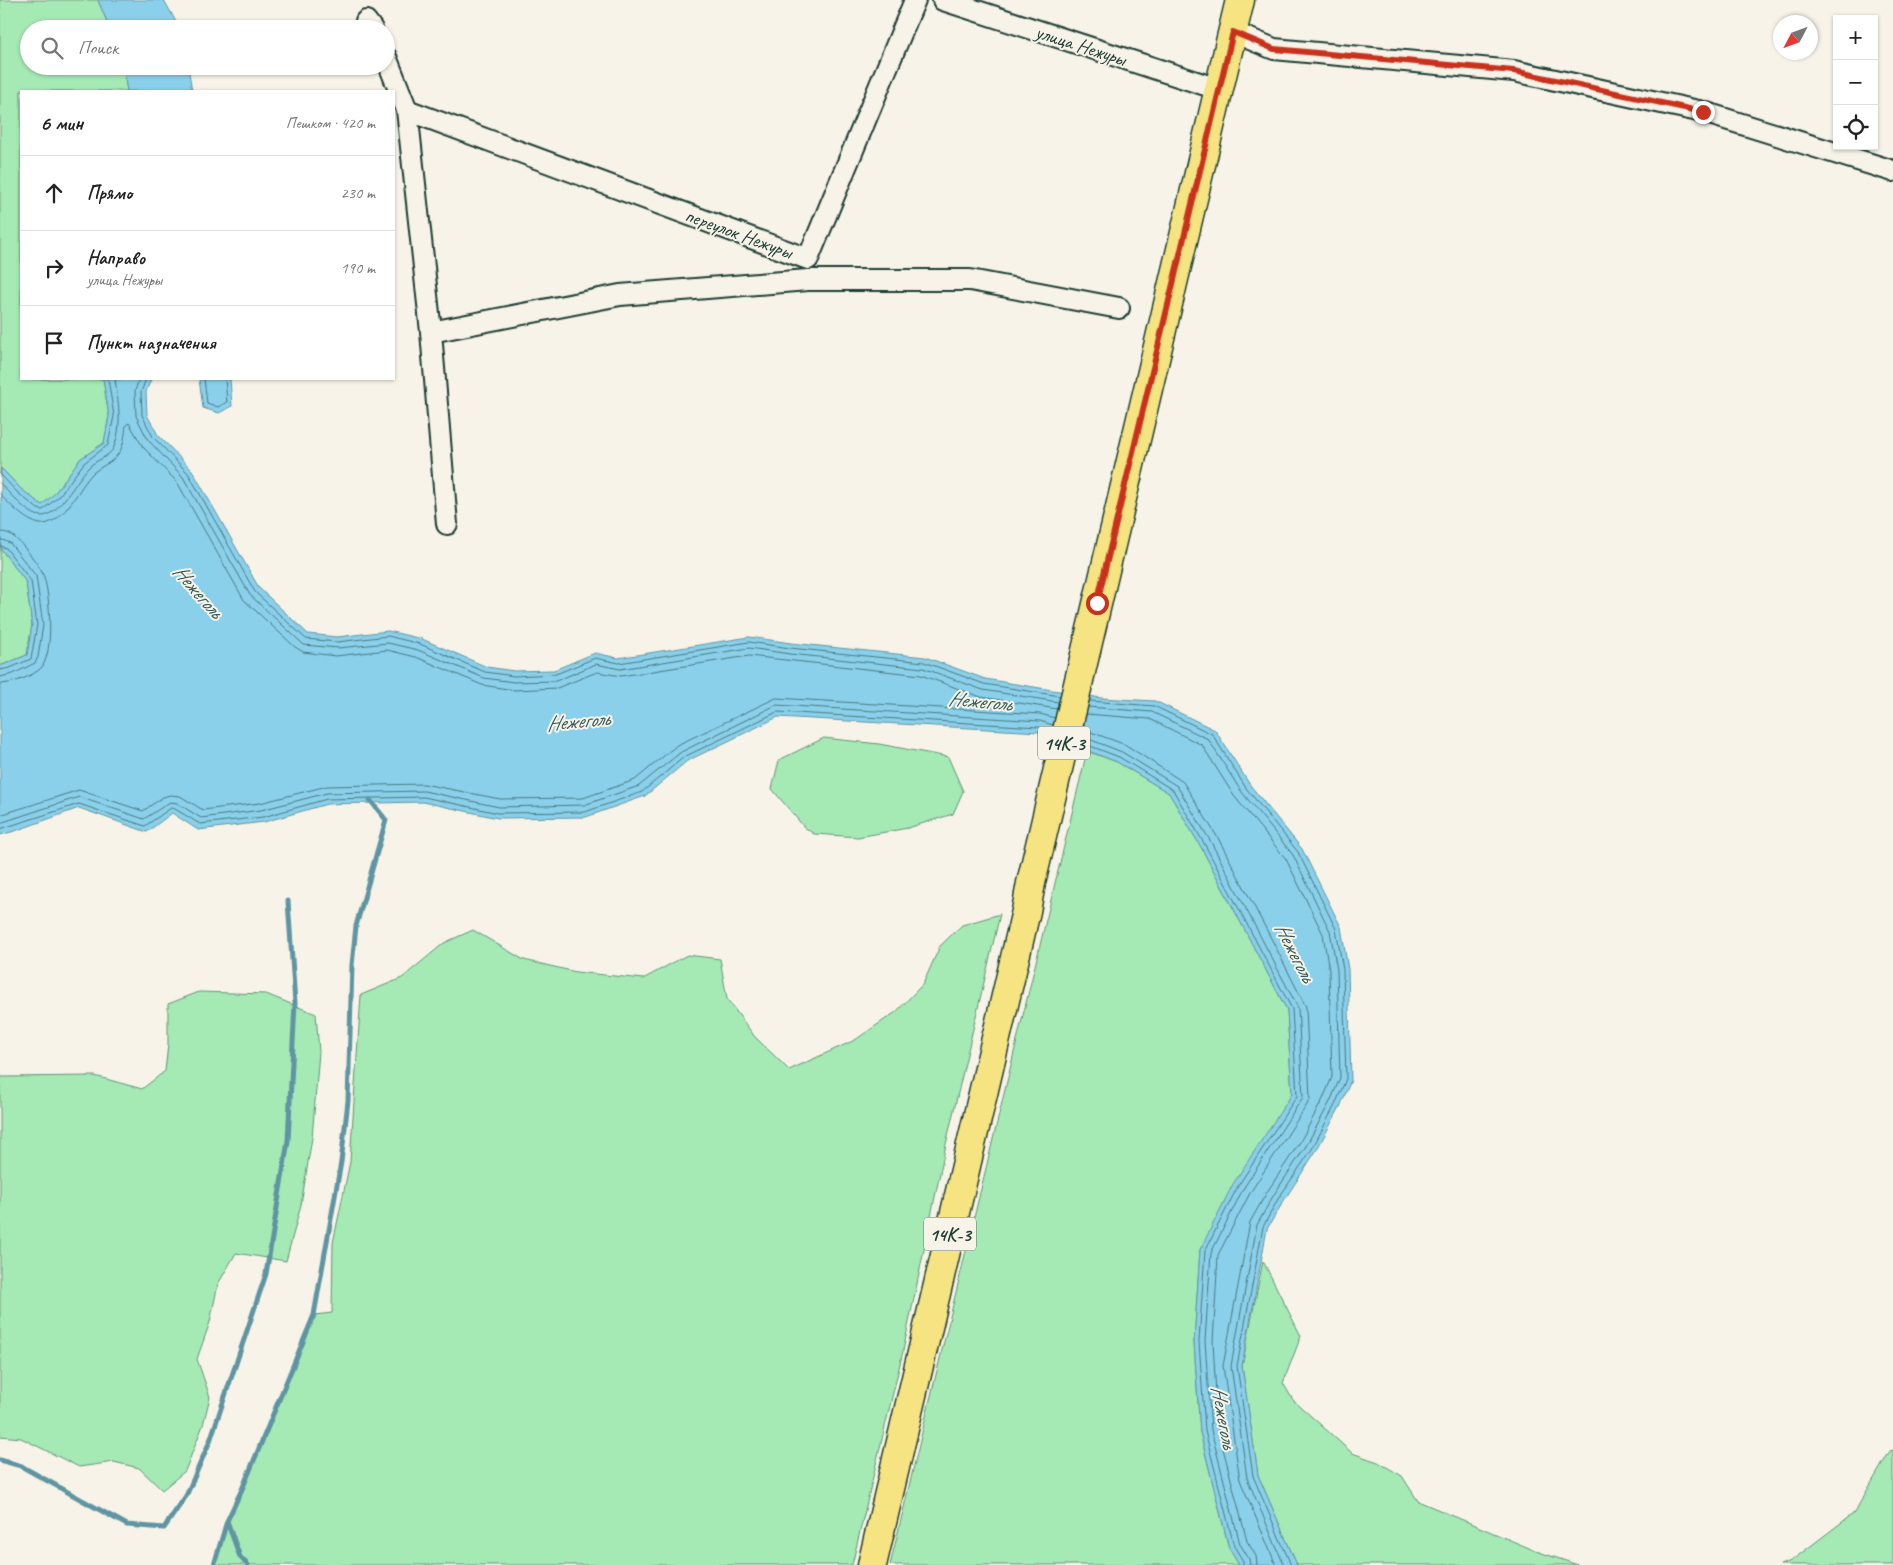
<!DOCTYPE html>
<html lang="ru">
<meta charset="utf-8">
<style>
:root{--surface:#fff;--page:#f2f2f2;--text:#222;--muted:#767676;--line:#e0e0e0}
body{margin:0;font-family:Caveat,sans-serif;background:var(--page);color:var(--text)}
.controls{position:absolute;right:15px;top:15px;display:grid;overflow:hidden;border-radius:0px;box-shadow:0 1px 4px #0004}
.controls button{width:45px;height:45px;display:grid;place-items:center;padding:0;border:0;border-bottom:1px solid var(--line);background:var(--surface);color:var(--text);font:25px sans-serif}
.compass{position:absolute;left:1773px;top:15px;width:45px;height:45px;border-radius:50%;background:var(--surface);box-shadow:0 1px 4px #0004;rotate:229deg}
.stop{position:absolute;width:15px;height:15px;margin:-11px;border:4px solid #c8321e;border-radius:50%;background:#fff}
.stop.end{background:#c8321e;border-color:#fff;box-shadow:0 1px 5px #0008}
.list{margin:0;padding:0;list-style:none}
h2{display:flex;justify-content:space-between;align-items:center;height:65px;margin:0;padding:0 20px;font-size:21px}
h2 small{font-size:16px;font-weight:400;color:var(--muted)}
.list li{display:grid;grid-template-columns:32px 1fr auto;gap:15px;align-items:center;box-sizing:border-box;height:75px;padding:0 20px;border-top:1px solid var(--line)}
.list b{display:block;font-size:19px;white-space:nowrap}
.list p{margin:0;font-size:16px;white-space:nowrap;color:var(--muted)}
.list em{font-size:16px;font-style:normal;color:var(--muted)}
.icon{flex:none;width:28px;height:28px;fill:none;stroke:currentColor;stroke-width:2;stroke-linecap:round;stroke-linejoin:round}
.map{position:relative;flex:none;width:1893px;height:1565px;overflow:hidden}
.search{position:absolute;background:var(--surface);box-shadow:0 1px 4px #0004;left:20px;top:20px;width:375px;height:55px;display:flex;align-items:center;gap:12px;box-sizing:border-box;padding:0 18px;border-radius:28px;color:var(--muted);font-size:19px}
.panel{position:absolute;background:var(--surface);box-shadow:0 1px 4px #0004;left:20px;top:90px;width:375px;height:290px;border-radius:0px}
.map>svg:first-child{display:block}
</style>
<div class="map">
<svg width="1893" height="1565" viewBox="0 0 1893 1565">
<rect width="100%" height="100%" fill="#f7f3e8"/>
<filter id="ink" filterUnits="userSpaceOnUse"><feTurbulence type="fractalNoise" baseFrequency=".02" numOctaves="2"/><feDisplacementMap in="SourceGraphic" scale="10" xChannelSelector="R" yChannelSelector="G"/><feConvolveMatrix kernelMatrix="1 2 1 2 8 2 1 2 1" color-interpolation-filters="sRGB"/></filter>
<g filter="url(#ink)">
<path fill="#a5e9b5" stroke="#629374" d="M 0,0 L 98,0 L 110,29 L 29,29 L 29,66 L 123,66 L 127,91 L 21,91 L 21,379 L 103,379 L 109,416 L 104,443 L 80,459 L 55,493 L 42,506 L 21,489 L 1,468 L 0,474 Z
M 0,537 L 1,549 L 26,582 L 32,625 L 27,655 L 0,666 Z
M 824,738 L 879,744 L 948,757 L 963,791 L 953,814 L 908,828 L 858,837 L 814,834 L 804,827 L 772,789 L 779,760 Z
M 1087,751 L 1117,762 L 1169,793 L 1201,847 L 1287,1010 L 1292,1094 L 1200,1250 L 1194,1342 L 1200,1432 L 1229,1548 L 1239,1565 L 890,1565 Z
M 1000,914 L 946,1144 L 903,1351 L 852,1565 L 214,1565 L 227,1521 L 243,1487 L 314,1315 L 332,1313 L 333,1243 L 350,1162 L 361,995 L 402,978 L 444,943 L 473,930 L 524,960 L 576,972 L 643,979 L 687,955 L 720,959 L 727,999 L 755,1037 L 789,1070 L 855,1040 L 896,1012 L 923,984 L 940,946 L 962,925 Z
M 199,992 L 266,994 L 316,1014 L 319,1052 L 312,1138 L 301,1205 L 286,1261 L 236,1253 L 218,1284 L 210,1322 L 197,1359 L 210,1397 L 203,1425 L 185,1471 L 162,1490 L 139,1468 L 114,1462 L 79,1467 L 21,1438 L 0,1436 L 0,1074 L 2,1077 L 95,1076 L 142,1089 L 165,1071 L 168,1044 L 168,1004 Z
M 1263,1261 L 1301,1336 L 1283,1383 L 1293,1400 L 1352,1453 L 1378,1462 L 1402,1476 L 1418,1501 L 1536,1551 L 1578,1565 L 1297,1565 L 1258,1475 L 1242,1366 Z
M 1893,1450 L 1893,1565 L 1780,1565 L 1791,1561 L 1854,1513 L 1890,1451 Z"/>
<path fill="#8ad0eb" stroke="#5f95a2" d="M 98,0 L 164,0 L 180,29 L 110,29 Z
M 123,66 L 188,66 L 192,91 L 127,91 Z
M 103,379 L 151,379 L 146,392 L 147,415 L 158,435 L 192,470 L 259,588 L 308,634 L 337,637 L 388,631 L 422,639 L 487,667 L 514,671 L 554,670 L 595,653 L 618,658 L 749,637 L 791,643 L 925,657 L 985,679 L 1101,698 L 1155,701 L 1215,730 L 1250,785 L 1302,849 L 1341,927 L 1348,969 L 1351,1080 L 1340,1107 L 1316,1151 L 1283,1202 L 1267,1229 L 1242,1366 L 1258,1475 L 1297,1565 L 1239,1565 L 1229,1548 L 1200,1432 L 1194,1342 L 1200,1250 L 1233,1184 L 1292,1094 L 1287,1010 L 1201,847 L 1169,793 L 1117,762 L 1039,732 L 778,717 L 687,761 L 645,796 L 586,817 L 498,818 L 423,802 L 327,804 L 264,822 L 198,830 L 172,813 L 147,832 L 79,808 L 15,831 L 0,835 L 0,666 L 27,655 L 32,625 L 26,582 L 1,549 L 1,468 L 21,489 L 42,505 L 55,493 L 80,459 L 104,443 L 109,416 Z
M 199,379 L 230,379 L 232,406 L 219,413 L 203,408 Z"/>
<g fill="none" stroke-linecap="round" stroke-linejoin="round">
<path stroke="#4a787d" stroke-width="1" d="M 139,379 L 135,391 L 136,416 L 148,440 L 183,477 L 250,595 L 304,645 L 338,648 L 388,643 L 418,650 L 484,678 L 514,682 L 556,681 L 596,664 L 620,669 L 749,648 L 790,654 L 923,668 L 983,690 L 1058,702
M 146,379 L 141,392 L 142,415 L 153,437 L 188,473 L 255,592 L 306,639 L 337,642 L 388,636 L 420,644 L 485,672 L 514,676 L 556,674 L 595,658 L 619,663 L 749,642 L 790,648 L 924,662 L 984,684 L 1060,696
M 204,379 L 207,403 L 218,407 L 227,402 L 225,379
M 0,474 L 18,493 L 38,509 L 43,510 L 59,496 L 84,463 L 108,445 L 114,416 L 108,379
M 0,483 C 8,492 29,516 41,516 C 58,517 77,479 88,468 C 95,460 110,457 114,447 C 123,424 118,402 115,379
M 0,494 C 9,504 29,525 43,524 C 66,522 79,486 93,473 C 101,466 112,463 118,454 C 124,447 125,434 126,425 L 129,423 L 143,447 L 177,482 L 244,600 L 295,647 L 303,652 L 336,656 L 387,650 L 416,657 L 482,685 L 514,690 L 557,688 L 597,672 L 621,676 L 749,656 L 921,675 L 981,697 L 1057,709
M 0,532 C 5,532 10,533 14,537 C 22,543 41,567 44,577 C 50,596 54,650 42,667 C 34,676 12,684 0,684
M 0,539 L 10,543 L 36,576 L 43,625 L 38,657 L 35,663 L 13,674 L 0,677
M 0,546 L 6,548 L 31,581 L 37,625 L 31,659 L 10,668 L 0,670
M 1090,701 L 1154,706 L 1212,734 L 1246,788 L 1298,852 L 1336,929 L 1343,970 L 1346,1079 L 1335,1105 L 1312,1149 L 1278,1199 L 1263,1227 L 1237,1366 L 1253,1476 L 1291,1565
M 1088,707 L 1152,712 L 1208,739 L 1241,791 L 1293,855 L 1330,931 L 1337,970 L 1340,1078 L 1330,1102 L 1306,1146 L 1273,1196 L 1257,1225 L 1231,1366 L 1247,1478 L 1284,1565
M 1086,714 L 1150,719 L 1202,745 L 1234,796 L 1286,859 L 1323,934 L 1329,971 L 1332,1077 L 1323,1099 L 1300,1142 L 1267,1192 L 1250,1222 L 1223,1366 L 1240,1480 L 1276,1565
M 1083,729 L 1126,745 L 1183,782 L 1218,838 L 1273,942 L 1306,1007 L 1310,1100 L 1250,1193 L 1218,1255 L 1213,1342 L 1218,1429 L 1247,1541 L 1256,1556 L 1257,1565
M 1081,736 L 1122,752 L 1177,786 L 1211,842 L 1298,1008 L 1303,1097 L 1243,1189 L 1211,1253 L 1205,1341 L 1211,1430 L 1240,1544 L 1249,1559 L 1250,1565
M 1080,742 L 1119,757 L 1173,790 L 1205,845 L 1292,1009 L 1297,1096 L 1238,1186 L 1205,1251 L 1199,1341 L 1205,1431 L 1234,1546 L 1243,1561 L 1243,1565
M 0,815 L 79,790 L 143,811 L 163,797 L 170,795 L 180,796 L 203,810 L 260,803 L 327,786 L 424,784 L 500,799 L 583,798 L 635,780 L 677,745 L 776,698 L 1040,714 L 1055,718
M 0,823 L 79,797 L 144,819 L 170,802 L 177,803 L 201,818 L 261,810 L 327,793 L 424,791 L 499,807 L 584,805 L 639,786 L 681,752 L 776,705 L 1040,721 L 1053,725
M 0,829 L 79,804 L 145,826 L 171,808 L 175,809 L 200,824 L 263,817 L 327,799 L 424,797 L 498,813 L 585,812 L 642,792 L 684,757 L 777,712 L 1039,727 L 1051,732"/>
<path stroke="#5f95a2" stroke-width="5" d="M 0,1460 L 21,1466 L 127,1525 L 164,1528 L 186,1496 L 210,1441 L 266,1274 L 288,1141 L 295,1003 L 288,901
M 227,1521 L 240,1557 L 248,1565
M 214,1565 L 227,1521 L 243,1487 L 314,1315 L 341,1162 L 348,1101 L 352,965 L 356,926 L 386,820 L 370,800"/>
<defs>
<path id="minor" d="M 943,0 L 1218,89
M 366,21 L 372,29
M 1233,32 L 1274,49 L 1514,71 L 1703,112 L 1893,171
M 386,57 L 407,110 L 431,332 L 447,524
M 407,110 L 808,259 L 915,0
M 431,332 L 620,295 L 808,280 L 970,280 L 1119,308"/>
<path id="primary" d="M 872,1565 L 1026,911 L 1031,883 L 1240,0"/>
</defs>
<use href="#minor" stroke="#1f3d34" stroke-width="24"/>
<use href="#primary" stroke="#1f3d34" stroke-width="31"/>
<use href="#minor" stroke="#f7f3e8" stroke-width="20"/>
<use href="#primary" stroke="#f6e381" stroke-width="28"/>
</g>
</g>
<g fill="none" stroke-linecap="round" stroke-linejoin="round" filter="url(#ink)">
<path stroke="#c8321e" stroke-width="6" d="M 1097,603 L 1233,32 L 1274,49 L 1514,71 L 1703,112"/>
</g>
<g text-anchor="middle" stroke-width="4" stroke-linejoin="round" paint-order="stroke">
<g fill="#f7f3e8" stroke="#60746a" stroke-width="1">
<rect x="1038" y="726.5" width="52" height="33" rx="4"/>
<rect x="924" y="1217.5" width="52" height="33" rx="4"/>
</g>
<g font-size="19" font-weight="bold" fill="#1f3d34">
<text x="1064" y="750">14К-3</text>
<text x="950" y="1241">14К-3</text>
</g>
<g font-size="20" fill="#1f3d34" stroke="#f7f3e8">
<text transform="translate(1081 45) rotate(18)" y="7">улица Нежуры</text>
<text transform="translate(739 233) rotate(20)" y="7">переулок Нежуры</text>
</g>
<g font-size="21" font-style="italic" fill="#345a59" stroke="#f7f3e8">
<text transform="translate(198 591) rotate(49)" y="7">Нежеголь</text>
<text transform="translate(980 701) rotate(6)" y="7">Нежеголь</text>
<text transform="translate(578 721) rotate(-5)" y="7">Нежеголь</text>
<text transform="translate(1295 952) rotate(63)" y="7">Нежеголь</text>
<text transform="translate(1224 1417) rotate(80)" y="7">Нежеголь</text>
</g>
</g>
</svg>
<div class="controls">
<button>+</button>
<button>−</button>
<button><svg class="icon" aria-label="locate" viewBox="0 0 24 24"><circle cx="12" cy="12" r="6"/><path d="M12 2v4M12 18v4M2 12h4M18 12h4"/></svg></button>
</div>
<svg class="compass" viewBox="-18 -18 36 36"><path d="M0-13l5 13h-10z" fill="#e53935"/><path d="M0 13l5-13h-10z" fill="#767676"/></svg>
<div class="stop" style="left:1097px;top:603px"></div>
<div class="stop end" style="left:1703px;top:112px"></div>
<div class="search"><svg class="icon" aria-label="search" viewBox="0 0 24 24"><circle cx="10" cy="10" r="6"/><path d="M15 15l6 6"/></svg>Поиск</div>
<section class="panel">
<h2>6 мин<small>Пешком · 420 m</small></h2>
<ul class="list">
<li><svg class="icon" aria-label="ahead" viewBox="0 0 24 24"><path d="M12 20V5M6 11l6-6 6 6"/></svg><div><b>Прямо</b></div><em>230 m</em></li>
<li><svg class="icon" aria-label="right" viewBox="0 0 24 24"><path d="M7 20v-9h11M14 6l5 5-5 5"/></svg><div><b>Направо</b><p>улица Нежуры</p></div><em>190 m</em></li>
<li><svg class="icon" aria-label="arrive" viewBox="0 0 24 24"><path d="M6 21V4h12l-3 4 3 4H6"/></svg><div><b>Пункт назначения</b></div></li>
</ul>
</section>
</div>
